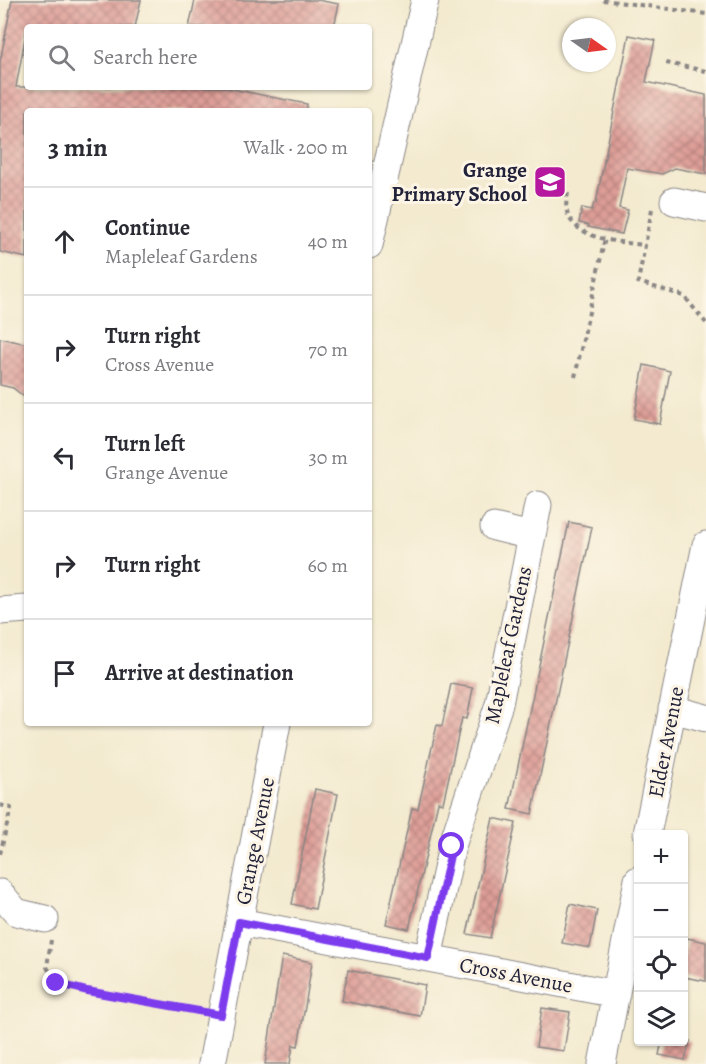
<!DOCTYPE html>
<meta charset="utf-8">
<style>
:root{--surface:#fff;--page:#f7f7f7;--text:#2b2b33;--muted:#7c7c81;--line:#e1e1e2}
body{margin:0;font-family:Alegreya,serif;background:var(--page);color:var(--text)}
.controls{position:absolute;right:18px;bottom:18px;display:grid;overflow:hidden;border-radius:6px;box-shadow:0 2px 4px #0004}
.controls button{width:54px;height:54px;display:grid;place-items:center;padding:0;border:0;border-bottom:2px solid var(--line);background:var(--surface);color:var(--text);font:30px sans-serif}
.compass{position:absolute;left:562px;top:18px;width:54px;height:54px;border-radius:50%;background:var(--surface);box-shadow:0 2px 4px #0004;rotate:104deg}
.stop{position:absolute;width:18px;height:18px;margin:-14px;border:4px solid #7c3aed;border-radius:50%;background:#fff}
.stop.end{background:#7c3aed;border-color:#fff;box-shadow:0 2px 6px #0008}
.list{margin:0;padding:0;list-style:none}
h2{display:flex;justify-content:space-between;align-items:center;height:78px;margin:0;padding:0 24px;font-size:26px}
h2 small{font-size:20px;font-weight:400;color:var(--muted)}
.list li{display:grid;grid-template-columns:39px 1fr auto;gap:18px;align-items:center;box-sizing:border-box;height:108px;padding:0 24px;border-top:2px solid var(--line)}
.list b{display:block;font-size:22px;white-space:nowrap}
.list p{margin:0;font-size:20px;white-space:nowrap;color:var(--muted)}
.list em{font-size:20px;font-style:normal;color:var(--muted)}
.icon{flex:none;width:33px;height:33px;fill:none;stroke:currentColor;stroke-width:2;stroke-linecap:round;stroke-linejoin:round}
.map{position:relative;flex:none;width:706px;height:1064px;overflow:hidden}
.search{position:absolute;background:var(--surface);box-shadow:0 2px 4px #0004;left:24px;top:24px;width:348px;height:66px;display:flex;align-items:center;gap:15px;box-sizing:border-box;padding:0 21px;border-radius:6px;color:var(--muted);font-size:22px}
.panel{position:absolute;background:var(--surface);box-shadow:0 2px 4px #0004;left:24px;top:108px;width:348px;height:618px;border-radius:6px}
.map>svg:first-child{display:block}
</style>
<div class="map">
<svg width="706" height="1064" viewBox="0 0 706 1064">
<defs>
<pattern id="building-cross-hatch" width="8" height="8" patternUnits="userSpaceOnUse" patternTransform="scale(1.5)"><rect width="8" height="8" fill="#de9e97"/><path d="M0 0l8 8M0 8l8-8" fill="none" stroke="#b4807c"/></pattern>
</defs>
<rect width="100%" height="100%" fill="#fcf5e5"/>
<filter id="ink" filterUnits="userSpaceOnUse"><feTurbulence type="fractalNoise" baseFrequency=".0167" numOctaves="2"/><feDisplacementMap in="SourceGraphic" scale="12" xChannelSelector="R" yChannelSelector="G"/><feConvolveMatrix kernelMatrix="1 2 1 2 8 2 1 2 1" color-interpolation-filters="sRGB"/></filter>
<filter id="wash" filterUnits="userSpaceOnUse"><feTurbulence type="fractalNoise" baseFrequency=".008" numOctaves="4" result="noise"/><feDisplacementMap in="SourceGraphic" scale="24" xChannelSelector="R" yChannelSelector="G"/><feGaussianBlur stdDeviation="1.35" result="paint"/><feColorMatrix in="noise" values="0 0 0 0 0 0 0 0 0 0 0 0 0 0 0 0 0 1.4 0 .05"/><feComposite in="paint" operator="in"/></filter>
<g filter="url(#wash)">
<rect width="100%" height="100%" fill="#f3eacf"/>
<g id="blocks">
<path fill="url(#building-cross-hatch)" d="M 12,0 L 141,0 L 135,27 L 27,27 L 16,87 L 222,87 L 307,104 L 306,111 L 27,111 L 27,258 L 0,252 L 0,62 Z
M 195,0 L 317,0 L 339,4 L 334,27 L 189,27 Z
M 629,35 L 655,40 L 646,82 L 706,95 L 706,174 L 675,168 L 662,174 L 627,168 L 619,208 L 628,210 L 622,234 L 588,227 L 589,225 L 579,223 L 582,208 L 592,210 L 594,203 L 596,203 Z
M 0,338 L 27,344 L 27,399 L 13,388 L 0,385 Z
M 644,365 L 670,371 L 660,424 L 634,419 Z
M 569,522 L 592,527 L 532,814 L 509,809 Z
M 451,684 L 473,688 L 467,719 L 462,718 L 443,803 L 438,802 L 409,929 L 386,924 L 412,808 L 418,809 L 437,725 L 442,726 Z
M 315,789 L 338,794 L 315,909 L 292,904 Z
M 493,818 L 516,823 L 490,938 L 467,934 Z
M 570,904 L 597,910 L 590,948 L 562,943 Z
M 687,938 L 706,942 L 706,981 L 684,977 L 684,958 Z
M 282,956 L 312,962 L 305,1007 L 298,1046 L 293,1045 L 290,1064 L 265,1064 Z
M 348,970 L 425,985 L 420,1016 L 342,1001 Z
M 542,1008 L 570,1012 L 564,1051 L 536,1047 Z
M 662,1041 L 690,1041 L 685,1060 L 659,1055 Z"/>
</g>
</g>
<g filter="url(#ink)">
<use href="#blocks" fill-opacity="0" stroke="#8a8685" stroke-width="1.5"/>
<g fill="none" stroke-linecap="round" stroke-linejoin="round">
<defs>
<path id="minor" d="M 674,201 L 706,208
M 369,245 L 425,0
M 494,527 L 531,536
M 0,611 L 27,609
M 672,709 L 706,718
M 647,834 L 706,545
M 0,893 L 16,912 L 45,919
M 239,922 L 616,994
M 428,958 L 452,846 L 499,704 L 538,505
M 212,1064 L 277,723
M 602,1064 L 638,880"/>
</defs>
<use href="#minor" stroke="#8a8685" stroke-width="29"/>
<path stroke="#8a8685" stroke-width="4" stroke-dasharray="4.5 4.5" stroke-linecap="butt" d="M 603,0 L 706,14
M 666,63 L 706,71
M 568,193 C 567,199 565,206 567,212 C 575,240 621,242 645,245
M 652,209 L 638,282 L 684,296 L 706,323
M 575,377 L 605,238
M 0,805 L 11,808 L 0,854
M 51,940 L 47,967 L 56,983 L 87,991 L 201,1011"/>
<use href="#minor" stroke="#fff" stroke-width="27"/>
</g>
</g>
<g fill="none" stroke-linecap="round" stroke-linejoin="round" filter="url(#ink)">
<path stroke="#7c3aed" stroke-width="8" d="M 56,983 L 87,991 L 221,1015 L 239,922 L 428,958 L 452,846"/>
</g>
<defs>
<symbol id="school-square" viewBox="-11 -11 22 22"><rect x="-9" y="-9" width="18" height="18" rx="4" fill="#b5179e" stroke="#fcf5e5"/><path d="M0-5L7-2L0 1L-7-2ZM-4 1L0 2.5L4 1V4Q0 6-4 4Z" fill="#fff"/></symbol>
</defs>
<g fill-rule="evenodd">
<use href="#school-square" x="531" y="163" width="38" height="38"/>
</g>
<g text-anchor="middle" stroke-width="6" stroke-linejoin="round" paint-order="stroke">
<g font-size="21" font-weight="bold" fill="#22223b" stroke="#fcf5e5" text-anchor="end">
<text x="527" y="177">Grange<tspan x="527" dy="24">Primary School</tspan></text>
</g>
<g font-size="21" fill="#22223b" stroke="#fcf5e5">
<text transform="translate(508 645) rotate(-78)" y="7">Mapleleaf Gardens</text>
<text transform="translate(666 742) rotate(-79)" y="7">Elder Avenue</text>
<text transform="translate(255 841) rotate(-79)" y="7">Grange Avenue</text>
<text transform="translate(516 975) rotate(11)" y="7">Cross Avenue</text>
</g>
</g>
</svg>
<div class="controls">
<button>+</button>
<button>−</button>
<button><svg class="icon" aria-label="locate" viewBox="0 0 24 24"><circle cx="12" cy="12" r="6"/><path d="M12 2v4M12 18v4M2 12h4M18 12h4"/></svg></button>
<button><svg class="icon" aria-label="layers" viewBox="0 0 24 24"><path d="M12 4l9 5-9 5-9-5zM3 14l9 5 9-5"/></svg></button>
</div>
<svg class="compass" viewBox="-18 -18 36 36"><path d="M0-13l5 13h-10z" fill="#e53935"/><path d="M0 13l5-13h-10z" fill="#7c7c81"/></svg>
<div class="stop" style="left:452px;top:846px"></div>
<div class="stop end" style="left:56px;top:983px"></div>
<div class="search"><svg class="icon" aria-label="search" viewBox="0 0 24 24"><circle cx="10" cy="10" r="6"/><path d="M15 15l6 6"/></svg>Search here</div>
<section class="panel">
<h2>3 min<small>Walk · 200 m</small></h2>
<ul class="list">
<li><svg class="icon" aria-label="ahead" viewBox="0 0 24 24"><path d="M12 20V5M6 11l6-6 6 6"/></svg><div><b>Continue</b><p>Mapleleaf Gardens</p></div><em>40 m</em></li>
<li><svg class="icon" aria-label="right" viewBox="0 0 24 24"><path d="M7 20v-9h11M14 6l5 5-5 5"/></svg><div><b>Turn right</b><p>Cross Avenue</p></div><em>70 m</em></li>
<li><svg class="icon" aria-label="left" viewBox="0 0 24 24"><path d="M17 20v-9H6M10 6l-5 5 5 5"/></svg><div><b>Turn left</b><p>Grange Avenue</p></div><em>30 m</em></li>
<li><svg class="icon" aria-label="right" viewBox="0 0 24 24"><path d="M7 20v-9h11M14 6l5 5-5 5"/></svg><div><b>Turn right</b></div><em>60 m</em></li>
<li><svg class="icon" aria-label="arrive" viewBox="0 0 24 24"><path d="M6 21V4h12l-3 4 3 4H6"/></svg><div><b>Arrive at destination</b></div></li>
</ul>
</section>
</div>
